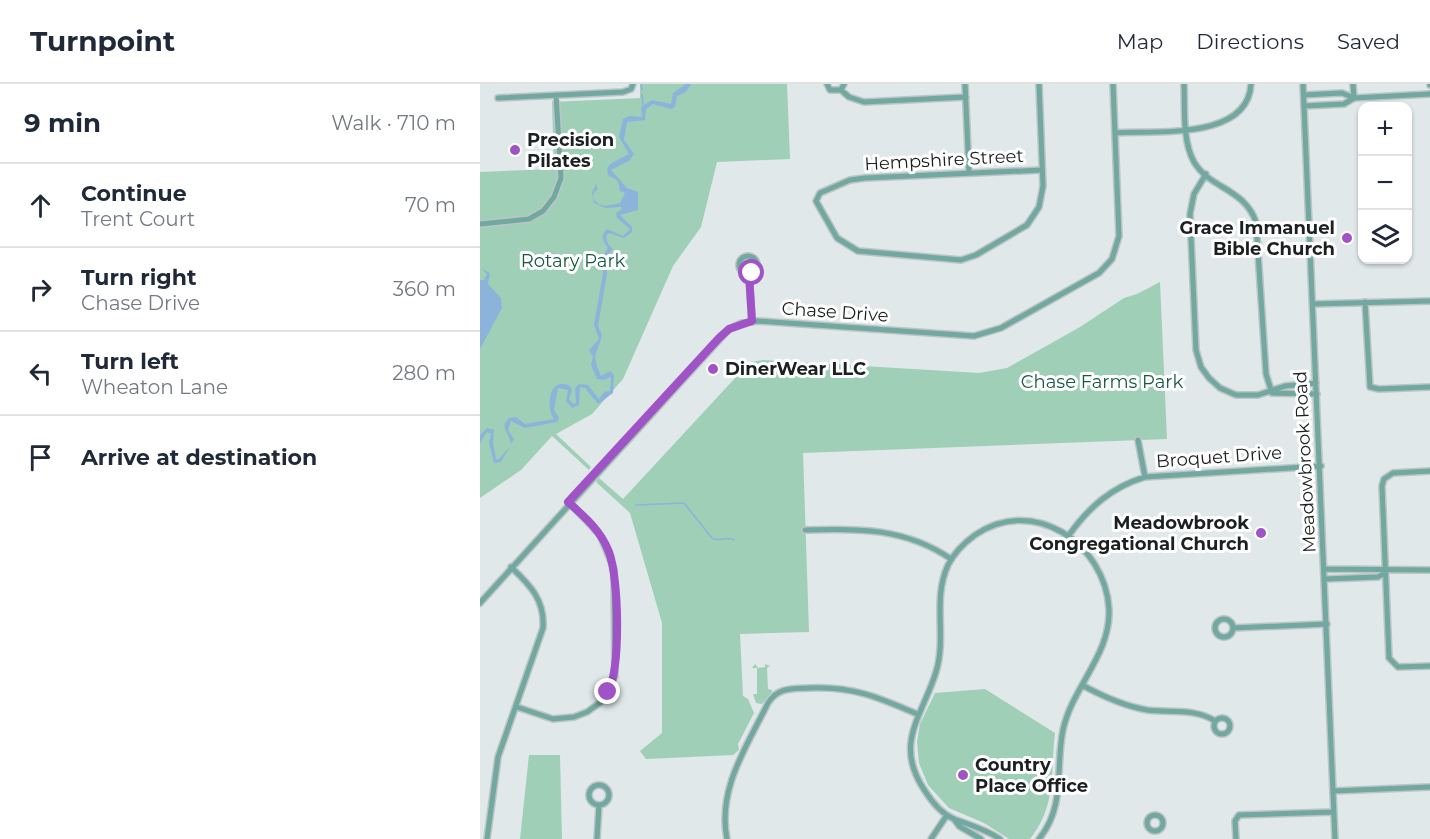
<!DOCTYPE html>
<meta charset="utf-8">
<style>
:root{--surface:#fff;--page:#f2f2f3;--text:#1f2937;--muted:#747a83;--line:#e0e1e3}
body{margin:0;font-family:Montserrat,sans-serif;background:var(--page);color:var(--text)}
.controls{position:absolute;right:18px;top:18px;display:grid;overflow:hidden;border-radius:12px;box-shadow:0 2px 4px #0004}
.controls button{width:54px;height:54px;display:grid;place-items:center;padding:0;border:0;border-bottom:2px solid var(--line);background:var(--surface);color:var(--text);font:30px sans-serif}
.stop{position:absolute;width:18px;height:18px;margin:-14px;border:4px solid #9f53c6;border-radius:50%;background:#fff}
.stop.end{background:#9f53c6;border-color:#fff;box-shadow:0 2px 6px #0008}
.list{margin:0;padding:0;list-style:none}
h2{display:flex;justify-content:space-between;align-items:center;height:78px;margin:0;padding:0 24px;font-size:26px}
h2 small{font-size:20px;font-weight:400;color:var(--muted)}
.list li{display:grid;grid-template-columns:39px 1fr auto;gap:18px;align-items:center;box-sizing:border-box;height:84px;padding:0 24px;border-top:2px solid var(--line)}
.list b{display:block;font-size:22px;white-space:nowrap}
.list p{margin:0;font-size:20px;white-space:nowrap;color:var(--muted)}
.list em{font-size:20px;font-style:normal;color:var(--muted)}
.icon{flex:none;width:33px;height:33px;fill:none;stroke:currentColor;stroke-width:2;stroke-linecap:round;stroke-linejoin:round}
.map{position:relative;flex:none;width:950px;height:755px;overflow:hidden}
header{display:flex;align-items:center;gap:36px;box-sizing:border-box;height:84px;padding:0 30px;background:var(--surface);border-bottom:2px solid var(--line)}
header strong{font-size:28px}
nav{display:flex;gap:33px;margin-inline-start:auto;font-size:21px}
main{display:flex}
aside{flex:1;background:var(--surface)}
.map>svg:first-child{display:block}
</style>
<header>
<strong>Turnpoint</strong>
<nav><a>Map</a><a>Directions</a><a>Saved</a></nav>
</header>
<main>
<aside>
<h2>9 min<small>Walk · 710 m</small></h2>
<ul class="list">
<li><svg class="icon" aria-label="ahead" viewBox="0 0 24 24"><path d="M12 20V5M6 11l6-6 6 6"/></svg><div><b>Continue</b><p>Trent Court</p></div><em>70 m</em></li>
<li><svg class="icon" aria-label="right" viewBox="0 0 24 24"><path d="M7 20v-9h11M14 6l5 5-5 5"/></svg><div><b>Turn right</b><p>Chase Drive</p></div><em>360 m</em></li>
<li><svg class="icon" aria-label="left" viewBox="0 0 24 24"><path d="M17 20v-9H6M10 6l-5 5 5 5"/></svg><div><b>Turn left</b><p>Wheaton Lane</p></div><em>280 m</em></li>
<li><svg class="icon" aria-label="arrive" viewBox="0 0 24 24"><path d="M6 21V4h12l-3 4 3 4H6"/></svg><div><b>Arrive at destination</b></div></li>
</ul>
</aside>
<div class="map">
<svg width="950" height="755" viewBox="0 0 950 755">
<rect width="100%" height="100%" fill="#e0e8e9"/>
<path fill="#9fcfb6" d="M 160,0 L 307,0 L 310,75 L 237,78 L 221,143 L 193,182 L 143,295 L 112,330 L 76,350 L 111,383 L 109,386 L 72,352 L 41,386 L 0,414 L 0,88 L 74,85 L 72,18 L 160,14 Z
M 680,198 L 687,355 L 323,369 L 329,548 L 260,550 L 263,612 L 268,615 L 274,629 L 258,660 L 259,666 L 253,671 L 166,675 L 160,667 L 182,649 L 182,539 L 150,429 L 116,398 L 119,394 L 143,415 L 270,278 L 284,276 L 499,289 L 527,284 L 600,243 L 644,214 L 657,210 Z
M 275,580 L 278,584 L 285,583 L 285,580 L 290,582 L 287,584 L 288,605 L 292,606 L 292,608 L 282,620 L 276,619 L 273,610 L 277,610 L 277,584 L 272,584 Z
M 505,605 L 575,649 C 570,690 577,721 550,755 L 529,755 L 504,739 L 469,724 L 448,701 L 439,679 L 437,658 L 440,640 L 455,609 Z
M 49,671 L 80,671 L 82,755 L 40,755 Z"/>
<path fill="#8cb4db" d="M 206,0 L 211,0 L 206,8 L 197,12 L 195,23 L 191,25 L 173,20 L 166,25 L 165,36 L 147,38 L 144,56 L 154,70 L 149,77 L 131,86 L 147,104 L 158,108 L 158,126 L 140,131 L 152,143 L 152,148 L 144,154 L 129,149 L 126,152 L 128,160 L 133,165 L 126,173 L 127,190 L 118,242 L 122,251 C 116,275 111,267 121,292 L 130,287 L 134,291 L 133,309 L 118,320 L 105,304 L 100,303 L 99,321 L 92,324 L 86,317 L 88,306 L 78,304 L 74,326 L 79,334 L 77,338 L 45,344 L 31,337 L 28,346 L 34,355 L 21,378 L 14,379 L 9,359 L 11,350 L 7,348 L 0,359 L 0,351 L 7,344 L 14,346 L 13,359 L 16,375 L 19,375 L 31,361 C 31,350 18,344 29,334 L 36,333 L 45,340 L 74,335 C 65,324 69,291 90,302 L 92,306 L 89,315 L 93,320 L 96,319 L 95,304 L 99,300 L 108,301 L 119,315 L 124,308 L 130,307 L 131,293 L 123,296 L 117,295 L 111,281 L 113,273 L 109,266 L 119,255 L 114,241 L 123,189 L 123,172 L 128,164 C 124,158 119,153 127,145 L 143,152 L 150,145 L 137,134 L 136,129 L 142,125 L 141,123 L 125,124 L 114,119 L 112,109 L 116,100 L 118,105 L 114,108 L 113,114 L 118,120 L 125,122 L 140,119 L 145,109 L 140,107 L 138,97 L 128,91 L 127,85 L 130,80 L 149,70 L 139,53 L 143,35 L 149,32 L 162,33 L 161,23 L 172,16 L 191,20 L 193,9 Z
M 2,185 L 10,189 L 8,200 L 21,214 L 22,224 L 0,265 L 0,196 L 4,196 L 7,190 Z"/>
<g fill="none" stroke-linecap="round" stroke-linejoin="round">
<path stroke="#8cb4db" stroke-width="1.5" d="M 161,0 L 162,6
M 162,10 L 163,21
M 156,421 L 204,419 L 232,454 C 239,459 246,451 254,456"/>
<defs>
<path id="minor" d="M 347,0 L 350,6 L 361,6 L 364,0
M 485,0 L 489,89
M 559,0 L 563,102 L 559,123 L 547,141 L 496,171 L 481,176 L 378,167 L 357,154 L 336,117 L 340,109 L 370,96 L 385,94 L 562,86
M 704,0 C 705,24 702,56 714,78 C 730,105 764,104 776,138 L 786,290 L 792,309
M 823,0 L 855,755
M 873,0 L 874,14
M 950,0 L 950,1
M 361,6 L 369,13 L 384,18 L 486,13
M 824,11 L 862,9 L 874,14 L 950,10
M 18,14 L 143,8 L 151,5 L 153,0
M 824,22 L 864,20 L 874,14
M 635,49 C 674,46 768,57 771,0
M 726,90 L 714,110 L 710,130 L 716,266 L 721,283 L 729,294 L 740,304 L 756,311 L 778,311 L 805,302 L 836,299
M 0,140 L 49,135 L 63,127 L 74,113 L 81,94 L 76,11
M259 181a9 9 0 1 1 18 0a9 9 0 1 1-18 0Z
M 269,190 L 272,238
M 885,218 L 890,303 L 899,305 L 950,303
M 833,220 L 950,217
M 792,309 L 837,310
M 658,356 L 665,393
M 950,387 L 913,389 L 904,395 L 902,402 L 909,574 L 918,583 L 950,582
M 325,446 C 377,444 426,444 471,475
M 589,451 C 609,423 632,403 665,393 L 841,382
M 845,485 L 950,486
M 845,495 L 898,493 L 906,488
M 0,519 L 249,245 L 262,239 L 278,237 L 494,252 L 521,244 L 619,189 L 632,175 L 639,152 L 633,0
M735 544a9 9 0 1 1 18 0a9 9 0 1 1-18 0Z
M 753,544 L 847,540
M 602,601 C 622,612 644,622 667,626 C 691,629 715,624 735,637
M 37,623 L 73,635 L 94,633 L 107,628 L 121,618 L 135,592 L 134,485 L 120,451 L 89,418
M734 642a8 8 0 1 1 16 0a8 8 0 1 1-16 0Z
M109 711a10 10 0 1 1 20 0a10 10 0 1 1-20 0Z
M 853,707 L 950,703
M667 739a8 8 0 1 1 16 0a8 8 0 1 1-16 0Z
M 474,735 L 479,742 L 501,755
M 7,755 L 18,673 L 63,544 C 65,516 50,501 31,483
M 117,755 L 119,721
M 247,755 C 237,705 267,662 288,619 C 298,603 312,605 329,604 C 372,602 398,613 437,630
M 451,755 L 467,731
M 520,755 C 505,745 490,741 474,735 C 462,730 452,718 445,707 C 413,660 442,633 456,588 C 467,552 452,516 468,481 C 474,469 484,459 495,451 C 553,411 625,459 629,525 C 631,571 592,603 583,646 C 575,685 586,722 559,755
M 756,755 L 755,737 L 759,731 L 854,728"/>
</defs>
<use href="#minor" stroke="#bdc4c5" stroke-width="8"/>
<use href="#minor" stroke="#71a89f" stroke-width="5"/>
</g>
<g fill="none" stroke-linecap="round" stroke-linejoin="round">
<path stroke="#9f53c6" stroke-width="8" d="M 128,608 C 141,583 139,495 129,468 C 121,447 105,433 88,418 L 239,254 L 249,245 L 272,237 L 269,190 L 272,189"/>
</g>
<g fill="#9f53c6" stroke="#fff" stroke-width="2">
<circle cx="35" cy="66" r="6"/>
<circle cx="867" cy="154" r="6"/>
<circle cx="233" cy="285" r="6"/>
<circle cx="781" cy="449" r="6"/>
<circle cx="483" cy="691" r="6"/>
</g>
<g text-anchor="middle" stroke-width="6" stroke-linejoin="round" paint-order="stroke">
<g font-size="18" font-weight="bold" fill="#1d2020" stroke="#fff" text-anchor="start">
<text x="47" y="62">Precision<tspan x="47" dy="21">Pilates</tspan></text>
<text x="855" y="150" text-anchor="end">Grace Immanuel<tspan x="855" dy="21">Bible Church</tspan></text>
<text x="245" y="291">DinerWear LLC</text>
<text x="769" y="445" text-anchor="end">Meadowbrook<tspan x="769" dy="21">Congregational Church</tspan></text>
<text x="495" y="687">Country<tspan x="495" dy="21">Place Office</tspan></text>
</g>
<g font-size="18" fill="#1d2020" stroke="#fff">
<text transform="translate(464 76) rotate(-3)" y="6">Hempshire Street</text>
<text transform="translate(355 228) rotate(4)" y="6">Chase Drive</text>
<text transform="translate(739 373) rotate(-4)" y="6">Broquet Drive</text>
<text transform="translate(825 378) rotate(-93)" y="6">Meadowbrook Road</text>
</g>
<g font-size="18" fill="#185b40" stroke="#fff">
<text x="93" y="183">Rotary Park</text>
<text x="622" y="304">Chase Farms Park</text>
</g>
</g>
</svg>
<div class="controls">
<button>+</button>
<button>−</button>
<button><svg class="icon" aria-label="layers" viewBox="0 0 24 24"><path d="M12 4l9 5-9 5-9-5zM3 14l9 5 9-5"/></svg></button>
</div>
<div class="stop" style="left:272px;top:189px"></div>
<div class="stop end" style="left:128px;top:608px"></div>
</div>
</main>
